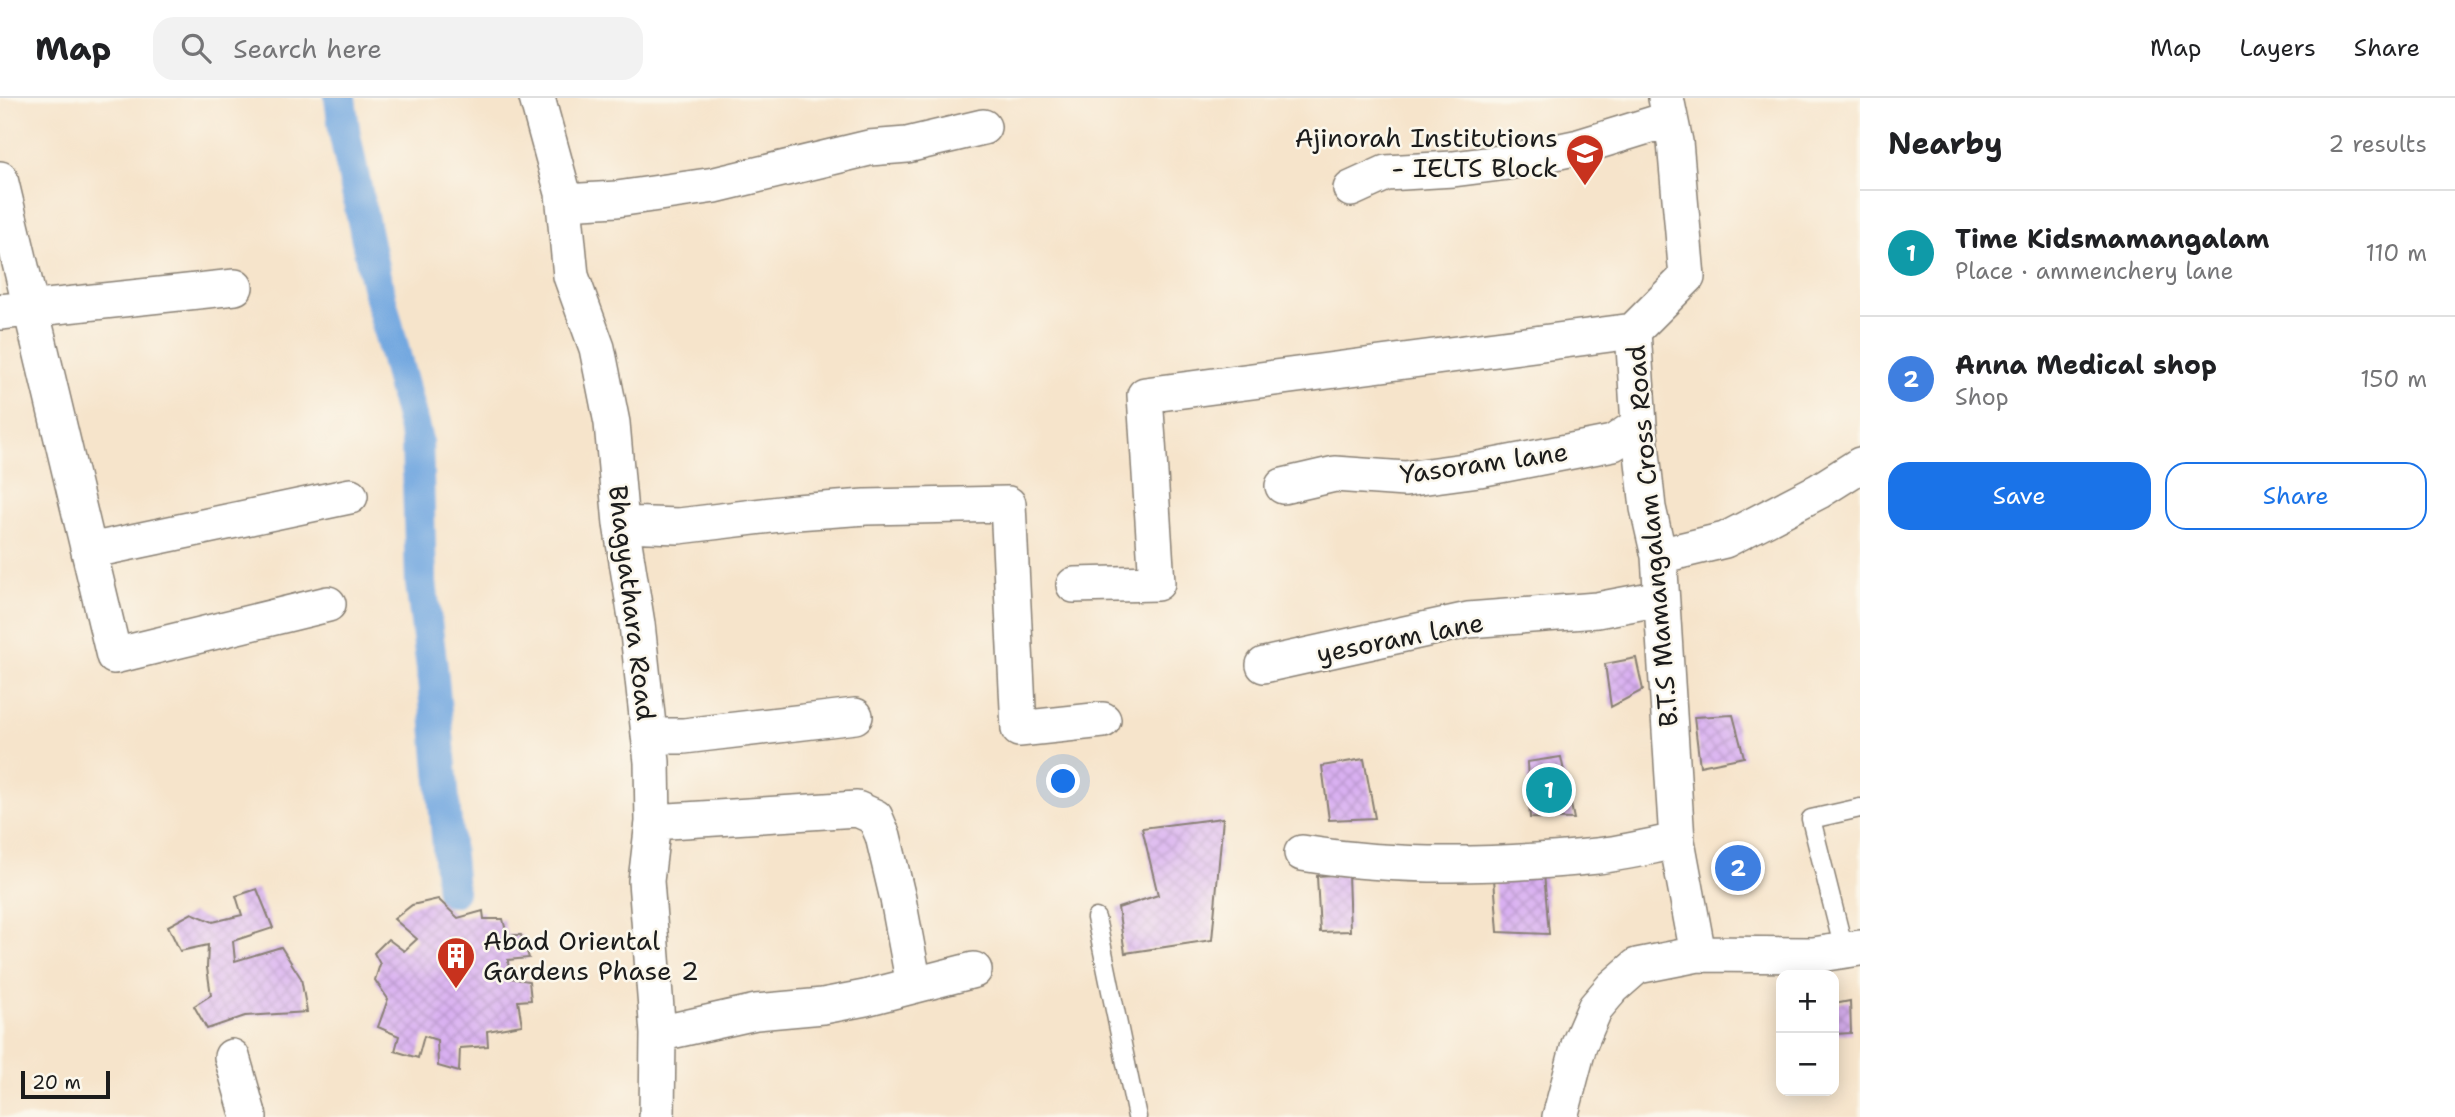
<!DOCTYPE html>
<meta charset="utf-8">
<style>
:root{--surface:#fff;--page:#f2f2f2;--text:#202124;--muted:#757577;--line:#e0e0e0;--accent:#1a73e8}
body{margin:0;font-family:"Shantell Sans",sans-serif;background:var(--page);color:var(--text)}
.controls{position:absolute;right:21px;bottom:21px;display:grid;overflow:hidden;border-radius:14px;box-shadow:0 4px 18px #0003}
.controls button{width:63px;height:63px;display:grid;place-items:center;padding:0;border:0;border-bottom:2px solid var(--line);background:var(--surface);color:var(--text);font:35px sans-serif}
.scale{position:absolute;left:21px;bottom:18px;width:89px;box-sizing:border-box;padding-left:7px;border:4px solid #1c1c1c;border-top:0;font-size:19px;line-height:24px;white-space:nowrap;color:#1c1c1c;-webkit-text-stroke:5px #fbf7ec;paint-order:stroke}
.you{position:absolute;left:1064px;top:684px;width:24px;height:24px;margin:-18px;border:5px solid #fff;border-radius:50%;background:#1a73e8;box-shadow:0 0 0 10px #1a73e833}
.badge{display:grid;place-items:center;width:46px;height:46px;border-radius:50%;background:var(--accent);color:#fff;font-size:23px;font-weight:700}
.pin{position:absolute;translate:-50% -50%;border:4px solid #fff;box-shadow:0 2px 7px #0006}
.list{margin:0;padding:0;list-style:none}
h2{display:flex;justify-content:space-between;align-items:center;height:91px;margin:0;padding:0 28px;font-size:30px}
h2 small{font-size:23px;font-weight:400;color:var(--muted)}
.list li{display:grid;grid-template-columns:46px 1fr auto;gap:21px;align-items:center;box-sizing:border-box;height:126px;padding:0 28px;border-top:2px solid var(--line)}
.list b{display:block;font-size:26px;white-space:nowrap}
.list p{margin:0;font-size:23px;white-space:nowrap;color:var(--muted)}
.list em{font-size:23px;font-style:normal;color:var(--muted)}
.actions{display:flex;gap:14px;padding:21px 28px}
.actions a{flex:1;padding:16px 0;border:2px solid var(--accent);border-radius:21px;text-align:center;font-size:24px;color:var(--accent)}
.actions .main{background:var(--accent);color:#fff}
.icon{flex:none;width:38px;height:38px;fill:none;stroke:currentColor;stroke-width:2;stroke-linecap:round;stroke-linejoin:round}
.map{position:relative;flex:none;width:1860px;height:1019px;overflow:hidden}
header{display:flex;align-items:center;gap:42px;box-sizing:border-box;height:98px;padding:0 35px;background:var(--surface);border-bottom:2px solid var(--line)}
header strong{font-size:33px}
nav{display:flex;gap:38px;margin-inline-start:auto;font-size:24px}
.search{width:490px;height:63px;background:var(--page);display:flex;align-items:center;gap:18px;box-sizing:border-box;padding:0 24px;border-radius:21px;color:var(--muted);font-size:26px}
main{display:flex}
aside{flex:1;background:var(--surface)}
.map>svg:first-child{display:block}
</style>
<header>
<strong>Map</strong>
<div class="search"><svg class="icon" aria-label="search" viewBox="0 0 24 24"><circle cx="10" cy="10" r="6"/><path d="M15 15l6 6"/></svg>Search here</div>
<nav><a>Map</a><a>Layers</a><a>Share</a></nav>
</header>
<main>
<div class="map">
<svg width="1860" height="1019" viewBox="0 0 1860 1019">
<defs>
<pattern id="building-cross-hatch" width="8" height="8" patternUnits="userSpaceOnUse" patternTransform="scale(1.75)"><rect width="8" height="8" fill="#d9b0f1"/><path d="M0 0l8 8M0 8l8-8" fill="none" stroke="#ba97ce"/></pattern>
</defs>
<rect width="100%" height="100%" fill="#fbf7ec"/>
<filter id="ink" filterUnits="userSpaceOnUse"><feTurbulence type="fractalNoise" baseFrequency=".0143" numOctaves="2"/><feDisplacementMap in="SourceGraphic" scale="14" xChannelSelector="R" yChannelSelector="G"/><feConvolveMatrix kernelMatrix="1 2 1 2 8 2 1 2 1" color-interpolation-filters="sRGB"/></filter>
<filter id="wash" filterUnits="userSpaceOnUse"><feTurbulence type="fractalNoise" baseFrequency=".00686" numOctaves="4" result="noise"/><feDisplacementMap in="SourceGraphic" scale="28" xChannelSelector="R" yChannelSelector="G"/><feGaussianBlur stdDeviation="1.57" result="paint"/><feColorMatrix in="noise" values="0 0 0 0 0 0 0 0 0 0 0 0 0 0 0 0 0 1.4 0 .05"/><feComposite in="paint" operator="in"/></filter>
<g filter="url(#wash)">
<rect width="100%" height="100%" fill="#f6e4cb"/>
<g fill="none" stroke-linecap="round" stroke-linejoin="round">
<path stroke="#73a8e0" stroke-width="32" d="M 340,0 L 345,38 L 375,179 L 417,343 L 421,485 L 432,570 L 452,793"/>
</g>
<g id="blocks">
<path fill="url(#building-cross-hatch)" d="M 1636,560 L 1643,592 L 1611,609 L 1605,566 Z
M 1733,617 L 1744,659 L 1700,668 L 1694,619 Z
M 1561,659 L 1574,721 L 1530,720 L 1527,664 Z
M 1364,661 L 1375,720 L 1329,722 L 1322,668 Z
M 1223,720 L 1212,842 L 1125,855 L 1118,810 L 1158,797 L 1142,730 Z
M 1543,763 L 1549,836 L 1498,834 L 1493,767 Z
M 1348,776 L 1350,833 L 1320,834 L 1317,778 Z
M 257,791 L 273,830 L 233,843 L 235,863 L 281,849 L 301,880 L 307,914 L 245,918 L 207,931 L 194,908 L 211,897 L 207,870 L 208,847 L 180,853 L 168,828 L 192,815 L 213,824 L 242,817 L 236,798 Z
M 438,801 L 458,820 L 483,813 L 484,821 L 503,821 L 507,837 L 521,837 L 529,860 L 508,862 L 509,880 L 529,883 L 531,902 L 518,903 L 522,927 L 487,933 L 488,948 L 460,950 L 459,974 L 438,968 L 437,942 L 424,938 L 418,960 L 395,953 L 399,938 L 378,929 L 388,901 L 375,882 L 380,866 L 374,855 L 388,841 L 404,853 L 417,841 L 394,821 L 412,807 Z
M 1850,903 L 1851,935 L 1834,936 L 1834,906 Z"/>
</g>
</g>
<g filter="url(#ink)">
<use href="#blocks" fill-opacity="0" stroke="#898074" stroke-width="2"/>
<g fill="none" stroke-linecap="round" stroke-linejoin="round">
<defs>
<path id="lane" d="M 1096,820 L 1137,1019
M 1844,852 L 1811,721 L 1860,710"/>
<path id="street" d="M 537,0 L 563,95 L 571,178 L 597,250 L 612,325 L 621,426 L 637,526 L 652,664 L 653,724 L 646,783 L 658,936 L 657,1019
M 1666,0 L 1675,44 L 1687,179 L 1633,233 L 1639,327 L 1648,410 L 1659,458 L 1677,743 L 1698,856
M 0,81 L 114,558 L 328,506
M 1351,91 L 1386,75 L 1453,71 L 1508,64 L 1579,49 L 1670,21
M 564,104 L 617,101 L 715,87 L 869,50 L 907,47 L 983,29
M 0,214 L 235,189
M 1283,388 L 1335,376 L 1405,381 L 1479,371 L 1613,345 L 1639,327
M 621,426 L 679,428 L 796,414 L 866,409 L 1008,406 L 1019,631 L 1103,622
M 89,453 L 350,398
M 1659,458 L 1725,442 L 1819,393 L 1860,367
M 1074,487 L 1157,485 L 1145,297 L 1633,233
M 1264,567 L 1468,522 L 1597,512 L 1661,500
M 649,638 L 684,638 L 855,618
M 653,724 L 857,711 L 875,719 L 883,738 L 898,801 L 914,887
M 1302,755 C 1399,771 1500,768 1597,758 C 1624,755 1651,748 1677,743
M 658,936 L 756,914 L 823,908 L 865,900 L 974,872
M 232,959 L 249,1019
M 1560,1019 L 1579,947 L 1595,910 L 1613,889 L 1637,868 L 1698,856 L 1813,857 L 1860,850"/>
</defs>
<use href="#lane" stroke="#898074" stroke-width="21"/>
<use href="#street" stroke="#898074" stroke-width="38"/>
<use href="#lane" stroke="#fff" stroke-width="18"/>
<use href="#street" stroke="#fff" stroke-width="35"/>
</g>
</g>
<defs>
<symbol id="school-pin" viewBox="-11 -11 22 30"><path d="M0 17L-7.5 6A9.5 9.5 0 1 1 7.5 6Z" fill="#c8321e" stroke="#fbf7ec"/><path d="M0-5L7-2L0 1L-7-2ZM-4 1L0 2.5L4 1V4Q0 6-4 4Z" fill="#fff"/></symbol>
<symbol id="building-pin" viewBox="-11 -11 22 30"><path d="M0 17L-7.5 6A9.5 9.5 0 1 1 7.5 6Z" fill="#c8321e" stroke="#fbf7ec"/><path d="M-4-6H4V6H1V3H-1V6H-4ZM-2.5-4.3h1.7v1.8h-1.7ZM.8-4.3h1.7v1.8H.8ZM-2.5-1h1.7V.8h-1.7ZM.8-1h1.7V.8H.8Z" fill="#fff"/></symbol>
</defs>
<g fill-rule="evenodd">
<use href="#school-pin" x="1563" y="33" width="44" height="60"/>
<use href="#building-pin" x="434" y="836" width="44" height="60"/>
</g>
<g text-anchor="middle" stroke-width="5" stroke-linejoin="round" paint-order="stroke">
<g font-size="26" fill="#1c1c1c" stroke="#fbf7ec" text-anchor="end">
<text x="1558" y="49">Ajinorah Institutions<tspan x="1558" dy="30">- IELTS Block</tspan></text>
<text x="483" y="852" text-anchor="start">Abad Oriental<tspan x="483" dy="30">Gardens Phase 2</tspan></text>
</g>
<g font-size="26" fill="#1c1c1c" stroke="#fbf7ec">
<text transform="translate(1484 365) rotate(-8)" y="9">Yasoram lane</text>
<text transform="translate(1652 438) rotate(-95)" y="9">B.T.S Mamangalam Cross Road</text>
<text transform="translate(632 505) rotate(83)" y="9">Bhagyathara Road</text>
<text transform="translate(1400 540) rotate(-11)" y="9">yesoram lane</text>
</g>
</g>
</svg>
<div class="controls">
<button>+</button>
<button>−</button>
</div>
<div class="scale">20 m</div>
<div class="you"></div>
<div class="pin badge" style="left:1549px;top:692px;background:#0f9aa8">1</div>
<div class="pin badge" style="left:1738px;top:770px;background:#3f7fe0">2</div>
</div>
<aside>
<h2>Nearby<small>2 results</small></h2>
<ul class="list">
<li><span class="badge" style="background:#0f9aa8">1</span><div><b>Time Kidsmamangalam</b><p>Place · ammenchery lane</p></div><em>110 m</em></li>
<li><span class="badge" style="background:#3f7fe0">2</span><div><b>Anna Medical shop</b><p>Shop</p></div><em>150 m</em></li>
</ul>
<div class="actions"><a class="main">Save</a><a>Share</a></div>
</aside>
</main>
